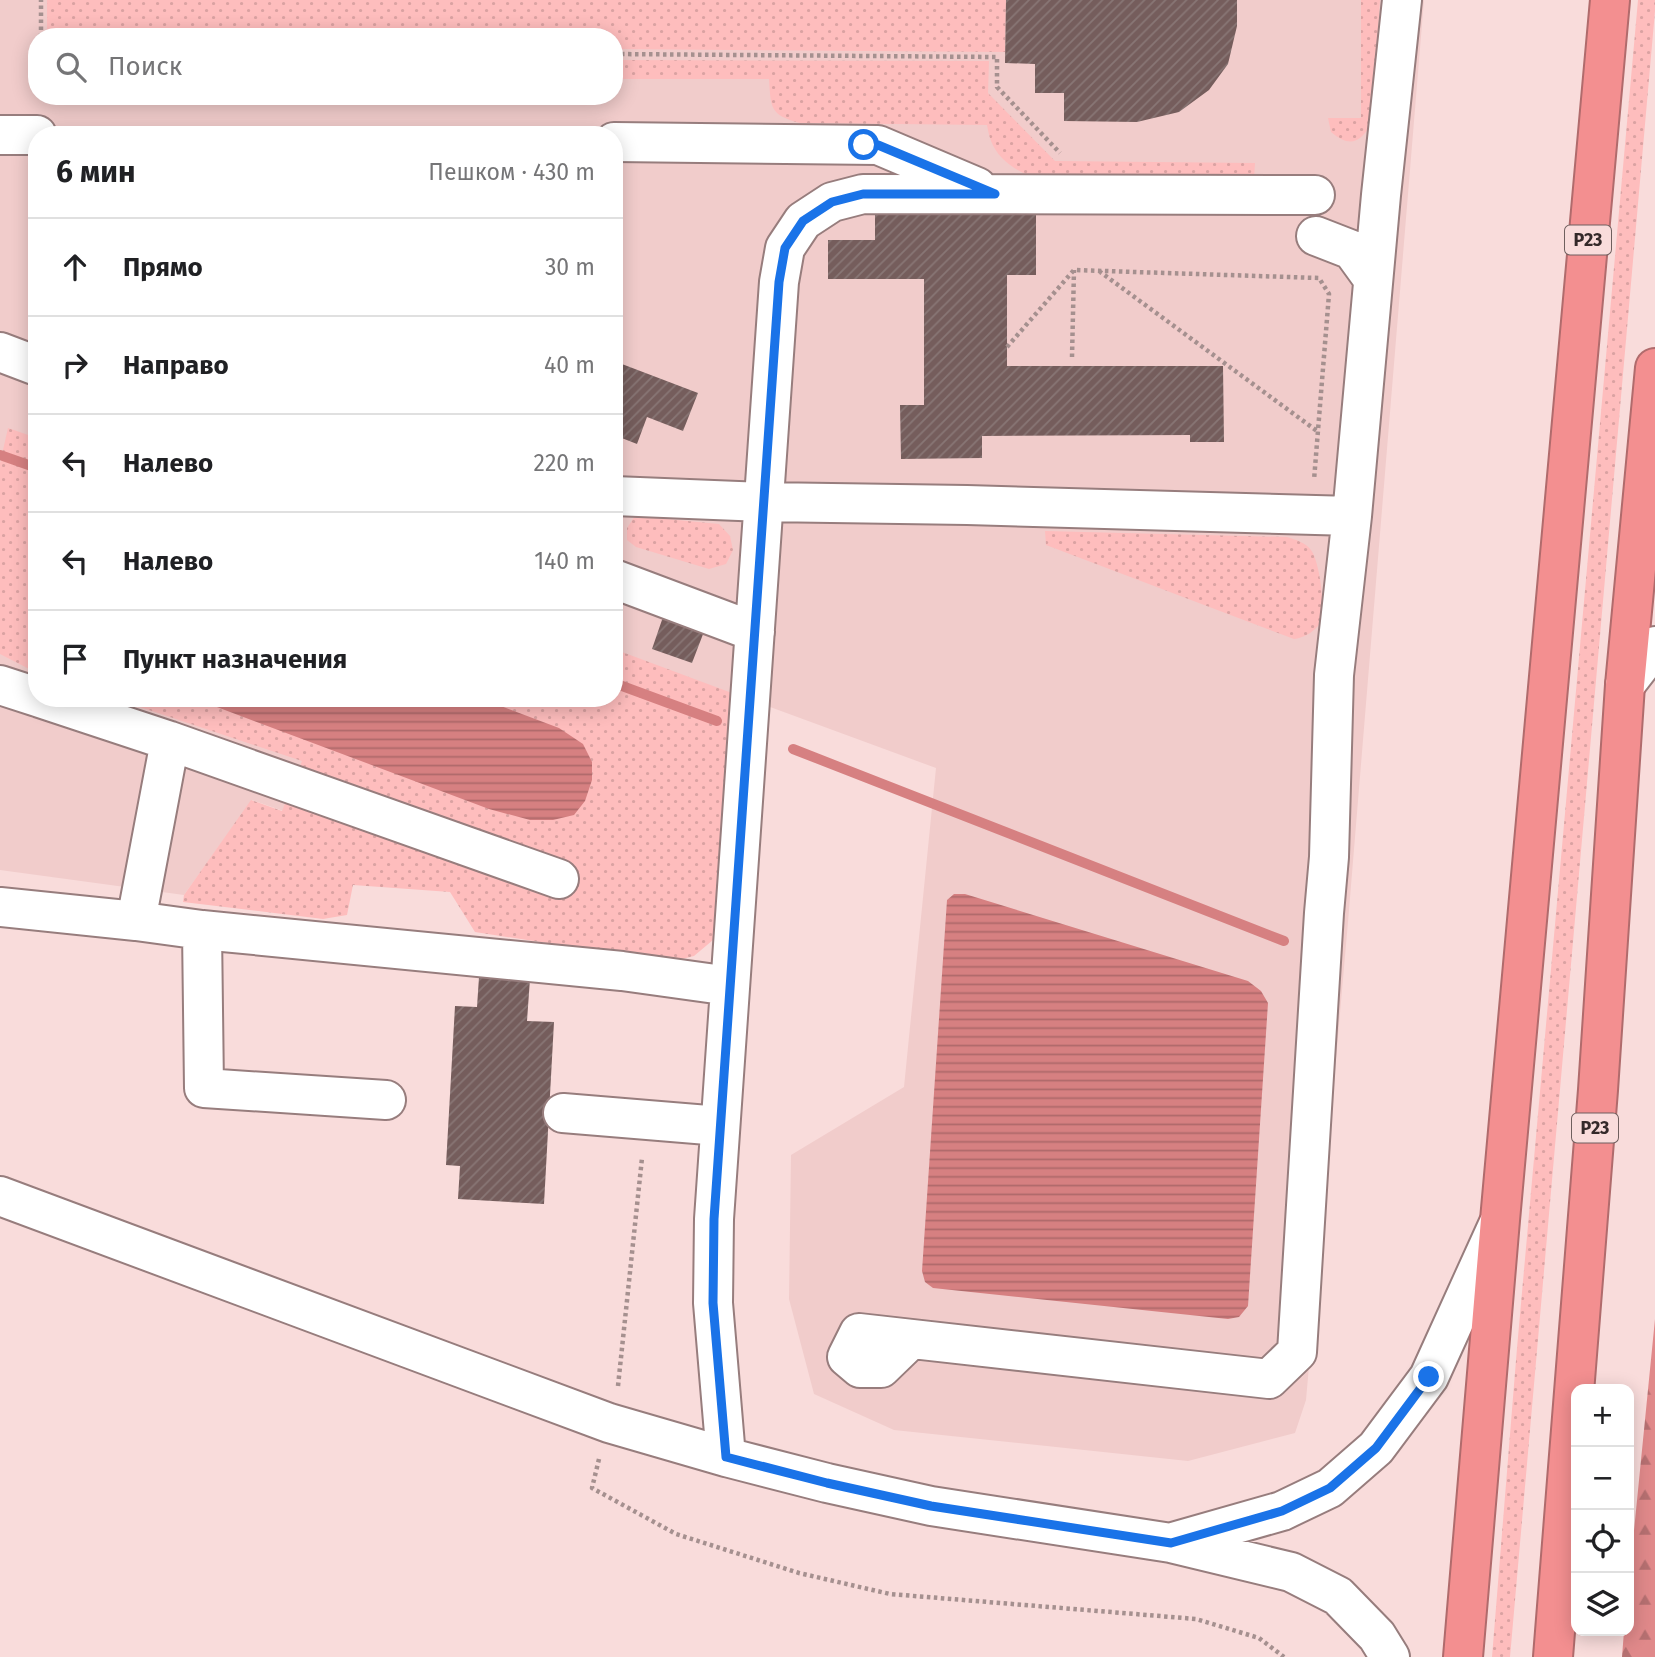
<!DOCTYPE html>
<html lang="ru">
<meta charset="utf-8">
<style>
:root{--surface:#fff;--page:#f2f2f2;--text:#202124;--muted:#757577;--line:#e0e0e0}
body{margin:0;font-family:"Fira Sans",sans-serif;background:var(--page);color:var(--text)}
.controls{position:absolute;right:21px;bottom:21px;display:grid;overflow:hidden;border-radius:14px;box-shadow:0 4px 18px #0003}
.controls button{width:63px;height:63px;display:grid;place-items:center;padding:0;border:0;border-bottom:2px solid var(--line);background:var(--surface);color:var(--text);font:35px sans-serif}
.stop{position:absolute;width:21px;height:21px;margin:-16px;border:5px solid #1a73e8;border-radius:50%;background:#fff}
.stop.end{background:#1a73e8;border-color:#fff;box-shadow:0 2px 7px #0008}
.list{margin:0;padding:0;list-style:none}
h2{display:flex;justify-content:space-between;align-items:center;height:91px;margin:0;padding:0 28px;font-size:30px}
h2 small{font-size:23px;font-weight:400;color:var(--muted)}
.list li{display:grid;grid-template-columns:46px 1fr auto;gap:21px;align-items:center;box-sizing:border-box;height:98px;padding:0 28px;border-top:2px solid var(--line)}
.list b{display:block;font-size:26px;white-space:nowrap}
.list em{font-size:23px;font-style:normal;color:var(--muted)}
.icon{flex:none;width:38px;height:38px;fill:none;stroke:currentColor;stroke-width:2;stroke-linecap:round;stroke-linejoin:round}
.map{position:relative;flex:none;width:1655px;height:1657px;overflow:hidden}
.search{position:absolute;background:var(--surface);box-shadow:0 4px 18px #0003;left:28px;top:28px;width:595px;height:77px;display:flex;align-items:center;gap:18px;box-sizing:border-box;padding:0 24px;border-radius:28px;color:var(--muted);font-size:26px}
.panel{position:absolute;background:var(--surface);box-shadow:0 4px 18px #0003;left:28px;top:126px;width:595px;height:581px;border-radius:28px}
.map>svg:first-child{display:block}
</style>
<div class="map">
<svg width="1655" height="1657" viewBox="0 0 1655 1657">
<defs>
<pattern id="green-dots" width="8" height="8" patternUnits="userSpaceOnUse" patternTransform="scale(1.75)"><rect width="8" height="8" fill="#febdbd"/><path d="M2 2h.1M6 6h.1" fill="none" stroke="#daa2a2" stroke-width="1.8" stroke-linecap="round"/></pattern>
<pattern id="forest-firs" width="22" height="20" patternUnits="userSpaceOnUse" patternTransform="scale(1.75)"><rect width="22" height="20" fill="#e0898a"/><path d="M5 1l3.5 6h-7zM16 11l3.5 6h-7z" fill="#b67071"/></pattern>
<pattern id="water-rules" width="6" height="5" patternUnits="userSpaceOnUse" patternTransform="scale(1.75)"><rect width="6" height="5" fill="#d68081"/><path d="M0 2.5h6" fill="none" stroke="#ae696a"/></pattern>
<pattern id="building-hatch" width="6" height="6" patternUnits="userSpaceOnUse" patternTransform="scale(1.75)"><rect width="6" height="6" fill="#755d5c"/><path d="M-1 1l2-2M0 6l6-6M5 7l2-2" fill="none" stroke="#887675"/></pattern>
</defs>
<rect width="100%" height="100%" fill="#f9dcdb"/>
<path fill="#f1cccb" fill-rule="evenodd" d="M 0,0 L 1424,0 L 1348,922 L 1306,1400 L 1295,1433 L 1188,1461 L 894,1430 L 814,1394 L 789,1299 L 791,1155 L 904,1087 L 936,768 L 732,693 L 628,932 L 252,800 L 184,895 L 0,870 ZM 37,37 L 614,37 L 614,96 L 37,96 ZM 37,135 L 614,135 L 614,698 L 37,698 Z"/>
<path fill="url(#green-dots)" d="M 47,0 L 1006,0 L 1005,52 L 614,49 L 614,37 L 47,37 Z
M 1361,0 L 1380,0 L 1372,123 C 1360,143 1350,148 1331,132 L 1328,118 L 1361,118 Z
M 1638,0 L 1655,0 L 1655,11 L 1510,1657 L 1492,1657 L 1517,1348 Z
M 614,60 L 989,61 L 988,93 L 1055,161 L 1255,163 L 1254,180 L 1037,179 C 1019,173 998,160 991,141 C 989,136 988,130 987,125 L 800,123 C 769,115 771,107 769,79 L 614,79 Z
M 8,428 L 37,438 L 37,673 L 0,654 L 0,463 Z
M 635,516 L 719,524 L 730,536 L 733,550 L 726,564 L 709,569 L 636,547 L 627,540 L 627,528 Z
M 1045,531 L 1287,537 C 1296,540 1305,542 1311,550 C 1320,562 1327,614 1318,626 C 1312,633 1303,638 1294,639 L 1046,545 Z
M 614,649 L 732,693 L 713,940 L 694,956 L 670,962 L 475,932 L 450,892 L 353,885 L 347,915 L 323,919 L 183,902 L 184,895 L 251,800 L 282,811 L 302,761 L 113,698 L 614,698 Z"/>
<path fill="url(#forest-firs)" d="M 1655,1319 L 1655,1657 L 1622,1657 L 1624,1631 L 1629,1631 L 1629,1581 Z"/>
<path fill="url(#water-rules)" d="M 193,698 L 480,698 L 559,728 L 583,744 L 592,762 L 592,780 L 585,801 L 574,815 L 553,820 L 530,820 L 489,809 Z
M 954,894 L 965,894 L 1248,981 L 1261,991 L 1268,1003 L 1248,1306 L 1239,1317 L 1228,1319 L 933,1288 L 925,1282 L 922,1271 L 947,900 Z"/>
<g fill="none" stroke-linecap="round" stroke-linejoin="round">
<path stroke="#d68081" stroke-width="10" d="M 0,455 L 37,468
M 614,683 L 717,721
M 793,749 L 1284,941"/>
</g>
<path fill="url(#building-hatch)" d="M 1006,0 L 1237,0 L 1237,26 L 1228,64 L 1209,90 L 1179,112 L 1137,122 L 1064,121 L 1064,93 L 1035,93 L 1035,64 L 1005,63 Z
M 875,203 L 1036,203 L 1036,275 L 1007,275 L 1007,366 L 1223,366 L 1224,442 L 1190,442 L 1190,435 L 982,436 L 982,458 L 901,459 L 900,405 L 924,405 L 924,279 L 828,279 L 828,240 L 875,240 Z
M 614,361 L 698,393 L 683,431 L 647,417 L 637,444 L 614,435 Z
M 664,614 L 705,629 L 692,663 L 652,649 Z
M 479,977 L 530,979 L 527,1021 L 554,1022 L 544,1204 L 458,1199 L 460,1166 L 446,1165 L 455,1006 L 477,1007 Z"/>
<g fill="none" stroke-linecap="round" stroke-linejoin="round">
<defs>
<path id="minor" d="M 0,135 L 37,135
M 614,142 L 878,145 L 977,187
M 1315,195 L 863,194 L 832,202 L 803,221 L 785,248 L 779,282 L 714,1219 L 713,1303 L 726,1457 L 827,1483 L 931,1506 L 1171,1543 L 1291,1572 L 1338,1596 L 1377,1636 L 1390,1657
M 1316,236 L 1352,250 L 1373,279
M 0,352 L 37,366
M 614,496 L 764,502 L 967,505 L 1352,516
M 614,579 L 755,632
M 0,685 L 37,697
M 1625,685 L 1655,646
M 40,698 L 170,741
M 0,907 L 136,921 L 202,930 L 622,971 L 730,986
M 136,921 L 170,741 L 559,879
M 202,930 L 204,1088 L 386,1100
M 563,1113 L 720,1126
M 0,1196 L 609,1423 L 726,1457
M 911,1339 L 881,1368 L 860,1368 L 847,1357 L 859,1333 L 1269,1379 L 1297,1352 L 1324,913 L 1329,857 L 1334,675 L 1352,516 L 1381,195 L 1402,0
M 1173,1542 L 1282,1511 L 1330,1488 L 1376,1448 L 1429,1377 L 1498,1225"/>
<path id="highway" d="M 1463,1657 L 1500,1220 L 1610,0
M 1553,1657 L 1598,1090 L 1625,685 L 1655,368"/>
</defs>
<use href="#minor" stroke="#977d7d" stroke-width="42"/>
<use href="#highway" stroke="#b06b6c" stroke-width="42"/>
<path stroke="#a5908f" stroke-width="4.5" stroke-dasharray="3.5 3.5" stroke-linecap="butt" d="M 41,37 L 41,0
M 614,54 L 997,57 L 997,87 L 1060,153
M 1099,271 L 1317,431
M 1007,347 L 1074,270 L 1319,278 L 1329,294 L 1314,480
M 1072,357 L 1074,270
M 618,1386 L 642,1158
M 599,1459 L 592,1488 L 676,1534 L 799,1573 L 890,1594 L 1196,1619 L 1259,1638 L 1284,1657"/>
<use href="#minor" stroke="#fff" stroke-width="38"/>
<use href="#highway" stroke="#f38f90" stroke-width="38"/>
</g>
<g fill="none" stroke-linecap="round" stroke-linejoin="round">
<path stroke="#1a73e8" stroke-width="9" d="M 864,145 L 878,145 L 995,194 L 863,194 L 832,202 L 803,221 L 785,248 L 779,282 L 714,1219 L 713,1303 L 726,1457 L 827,1483 L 931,1506 L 1171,1543 L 1282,1511 L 1330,1488 L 1376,1448 L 1429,1377"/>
</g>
<g text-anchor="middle" stroke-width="7" stroke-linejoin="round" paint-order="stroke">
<g fill="#f9dcdb" stroke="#6f5f5e" stroke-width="2">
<rect x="1565" y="225.5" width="46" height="29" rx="5"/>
<rect x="1572" y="1113.5" width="46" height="29" rx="5"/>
</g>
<g font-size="18" font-weight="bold" fill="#342929">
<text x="1588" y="246">Р23</text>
<text x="1595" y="1134">Р23</text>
</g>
</g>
</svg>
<div class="controls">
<button>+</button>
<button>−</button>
<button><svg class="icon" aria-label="locate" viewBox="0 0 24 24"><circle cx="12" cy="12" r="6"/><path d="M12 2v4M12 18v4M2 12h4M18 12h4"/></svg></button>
<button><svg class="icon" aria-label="layers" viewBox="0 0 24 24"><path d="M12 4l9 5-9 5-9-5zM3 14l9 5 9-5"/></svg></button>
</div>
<div class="stop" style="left:864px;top:145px"></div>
<div class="stop end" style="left:1429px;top:1377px"></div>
<div class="search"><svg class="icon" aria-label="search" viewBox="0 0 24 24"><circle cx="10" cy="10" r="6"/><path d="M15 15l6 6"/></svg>Поиск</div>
<section class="panel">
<h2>6 мин<small>Пешком · 430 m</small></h2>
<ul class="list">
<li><svg class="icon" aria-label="ahead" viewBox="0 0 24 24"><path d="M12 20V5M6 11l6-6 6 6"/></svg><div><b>Прямо</b></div><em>30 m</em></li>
<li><svg class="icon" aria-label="right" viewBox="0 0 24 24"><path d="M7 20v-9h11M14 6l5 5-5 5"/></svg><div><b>Направо</b></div><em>40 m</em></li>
<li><svg class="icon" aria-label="left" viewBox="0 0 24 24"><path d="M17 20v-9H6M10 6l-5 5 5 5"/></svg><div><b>Налево</b></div><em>220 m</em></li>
<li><svg class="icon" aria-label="left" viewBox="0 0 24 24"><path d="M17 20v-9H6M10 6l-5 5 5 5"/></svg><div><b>Налево</b></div><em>140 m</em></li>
<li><svg class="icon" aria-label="arrive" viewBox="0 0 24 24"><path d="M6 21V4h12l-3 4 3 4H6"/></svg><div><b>Пункт назначения</b></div></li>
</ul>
</section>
</div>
